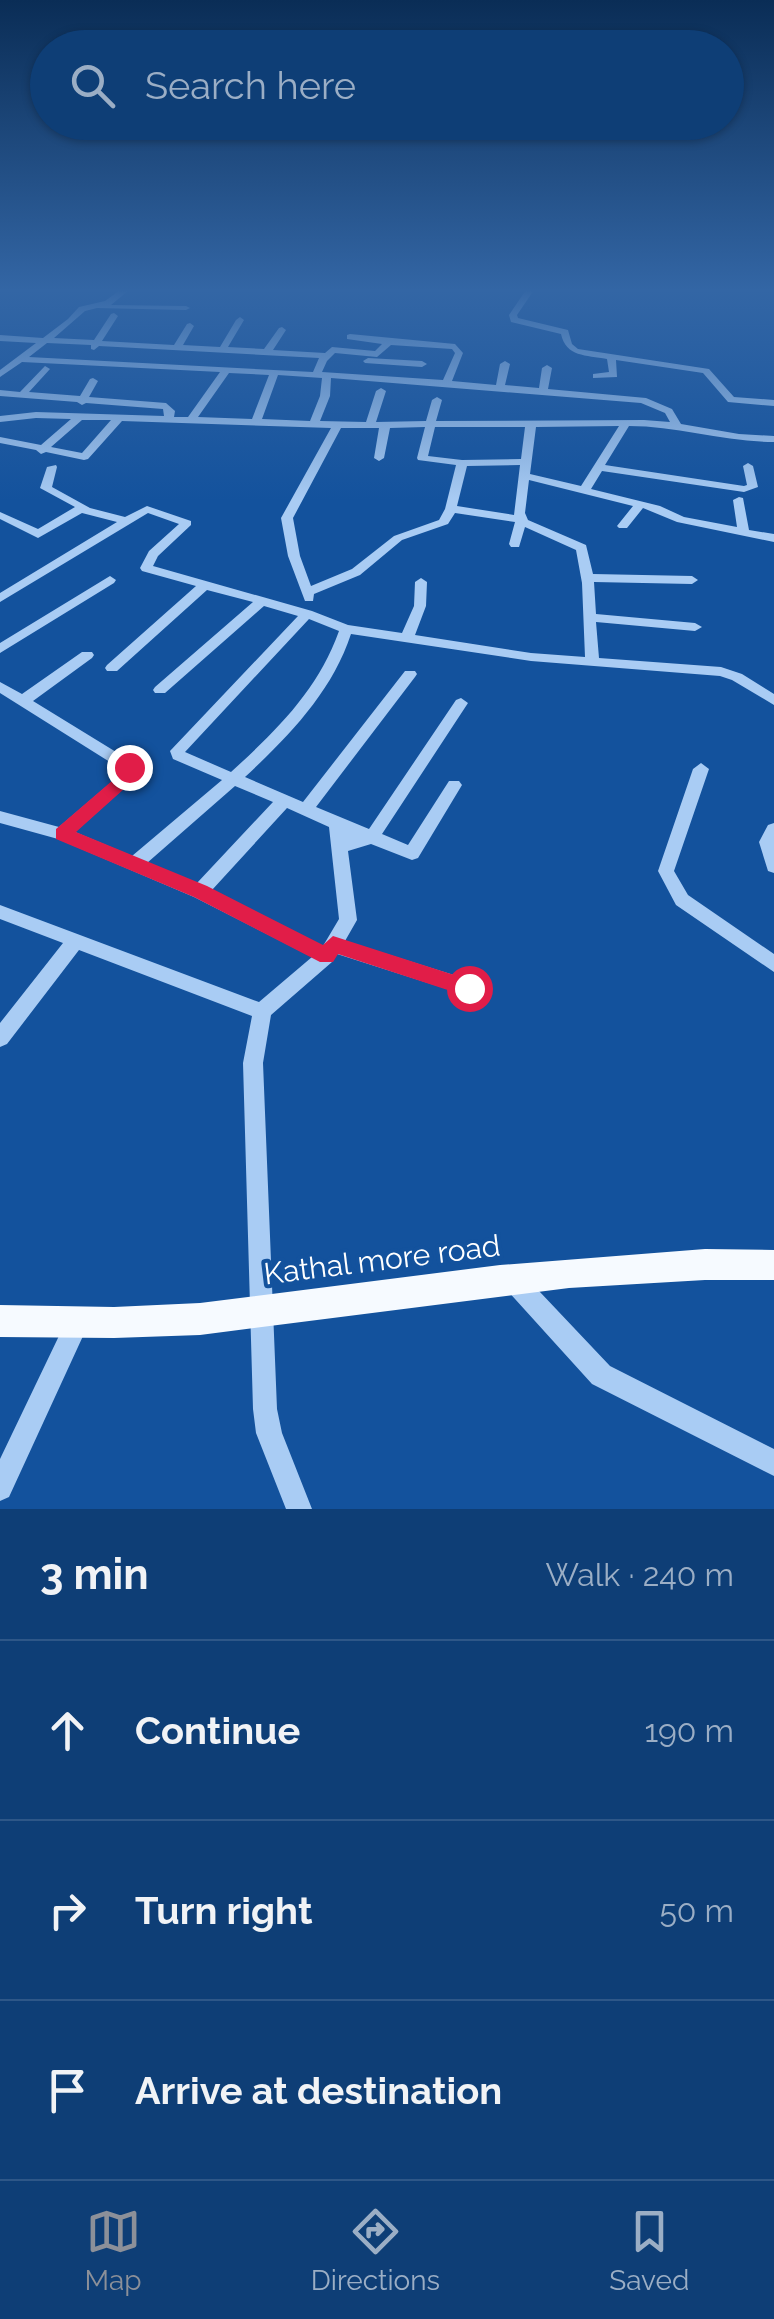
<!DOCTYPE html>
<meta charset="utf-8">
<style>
:root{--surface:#0e3e76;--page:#17457b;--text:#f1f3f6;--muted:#9baec5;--line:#2e5788;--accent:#8c9099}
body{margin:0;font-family:Raleway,sans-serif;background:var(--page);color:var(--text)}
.stop{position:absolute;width:30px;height:30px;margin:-22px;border:8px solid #e11d48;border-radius:50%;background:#fff}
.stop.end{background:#e11d48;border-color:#fff;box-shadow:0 2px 10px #0008}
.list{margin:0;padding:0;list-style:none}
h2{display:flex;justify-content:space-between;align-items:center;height:130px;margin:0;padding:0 40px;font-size:42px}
h2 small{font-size:32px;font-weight:400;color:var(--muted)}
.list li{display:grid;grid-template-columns:65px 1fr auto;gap:30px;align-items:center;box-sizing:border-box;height:180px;padding:0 40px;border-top:2px solid var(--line)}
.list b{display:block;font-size:38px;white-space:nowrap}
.list em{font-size:32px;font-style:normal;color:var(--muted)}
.icon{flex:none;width:55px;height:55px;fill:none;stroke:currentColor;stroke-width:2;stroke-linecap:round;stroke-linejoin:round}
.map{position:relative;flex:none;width:774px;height:1509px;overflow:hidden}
.search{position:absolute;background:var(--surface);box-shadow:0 2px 8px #0004;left:30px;right:30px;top:30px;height:110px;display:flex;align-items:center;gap:25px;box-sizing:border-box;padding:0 35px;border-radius:55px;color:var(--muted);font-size:38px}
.sheet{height:670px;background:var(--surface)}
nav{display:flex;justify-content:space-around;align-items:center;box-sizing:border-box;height:140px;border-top:2px solid var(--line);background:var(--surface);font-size:28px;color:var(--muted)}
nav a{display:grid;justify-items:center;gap:5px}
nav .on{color:var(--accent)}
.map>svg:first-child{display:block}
</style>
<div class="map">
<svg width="774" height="1509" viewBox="0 0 774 1509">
<rect width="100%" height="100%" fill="#13529d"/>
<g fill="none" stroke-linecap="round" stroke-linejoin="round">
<path fill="#a9ccf4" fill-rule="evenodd" d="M 120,290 L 129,290 L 111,305 L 186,306 L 190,308 L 186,310 L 97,308 L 85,311 L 54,338 L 94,340 L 111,314 L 114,313 L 118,316 L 102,341 L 174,345 L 187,324 L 190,323 L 194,326 L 183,345 L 220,347 L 236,320 L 240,317 L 244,320 L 228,347 L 264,349 L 279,328 L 282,327 L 286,330 L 273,350 L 325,353 L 332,347 L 375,351 L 382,344 L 347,339 L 347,335 L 350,334 L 455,344 L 463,353 L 452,381 L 496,385 L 500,364 L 505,361 L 510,364 L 505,385 L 539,388 L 542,368 L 547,365 L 552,368 L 548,389 L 646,398 L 672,409 L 681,424 L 739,434 L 774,436 L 774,442 C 725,442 678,426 629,426 L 605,465 L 744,486 L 747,485 L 743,466 L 748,463 L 753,466 L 758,487 L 744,492 L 602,471 L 591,489 L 660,506 L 684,517 L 737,527 L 733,500 L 739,497 L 743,498 L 749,530 L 774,534 L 774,542 L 677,522 L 643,508 L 627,528 L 619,528 L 617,526 L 633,506 L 529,480 L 525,513 L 528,520 L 586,545 L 593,574 L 692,576 L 698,580 L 692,584 L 594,582 L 596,614 L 695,623 L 702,627 L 695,631 L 596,622 L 599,658 L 721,667 L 742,674 L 774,694 L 774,705 L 732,680 L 720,676 L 531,661 L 351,634 C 332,692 289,736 245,777 L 303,802 L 405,671 L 415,671 L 417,674 L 415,677 L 316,807 L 369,829 L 456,700 L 461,698 L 468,703 L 382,834 L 408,845 L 449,781 L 459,781 L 462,785 L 418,858 L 412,860 L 371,844 L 348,851 L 357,920 L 345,941 L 476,982 L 478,988 L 476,994 L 469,996 L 337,954 L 332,962 L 271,1015 L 263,1063 L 277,1409 L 282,1433 L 312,1509 L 286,1509 L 256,1433 L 253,1409 L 243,1063 L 252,1016 L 79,950 L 7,1044 L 0,1047 L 0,1023 L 63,943 L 0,919 L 0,905 L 259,1002 L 312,957 L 194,897 L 58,839 L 0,823 L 0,811 L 59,827 L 121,774 L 121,769 L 0,693 L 0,682 L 22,694 L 82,652 L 92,652 L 94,655 L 92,658 L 33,701 L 134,763 L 137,767 L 133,780 L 75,832 L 132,856 L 222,780 L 173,759 L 170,751 L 298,616 L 264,606 L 165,693 L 155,693 L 153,690 L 155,687 L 253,602 L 207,590 L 117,671 L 107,671 L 105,668 L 107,665 L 196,586 L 142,571 L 140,568 L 149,551 L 179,524 L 148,513 L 0,602 L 0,593 L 117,522 L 82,513 L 38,538 L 0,519 L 0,512 L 38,529 L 75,507 L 40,488 L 47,467 L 56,465 L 57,467 L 52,487 L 90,508 L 125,517 L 147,506 L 191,521 L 191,525 L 158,556 L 153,566 L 312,611 L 348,625 L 402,633 L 414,606 L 415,582 L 421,578 L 427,582 L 426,606 L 415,635 L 531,653 L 585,657 L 582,583 L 576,550 L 525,527 L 519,547 L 511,547 L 509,544 L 515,522 L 455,513 L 448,524 L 402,540 L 360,575 L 314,594 L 313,601 L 305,601 L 288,556 L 281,518 L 331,428 L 122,421 L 88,459 L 84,460 L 46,452 L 41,454 L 36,450 L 0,443 L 0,437 L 41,445 L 71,419 L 36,418 L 0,422 L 0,416 L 36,412 L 164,416 L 163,409 L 86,403 L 82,405 L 77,402 L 0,396 L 0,390 L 20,392 L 45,366 L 50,369 L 29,392 L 80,396 L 90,379 L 93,378 L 98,381 L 89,397 L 166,403 L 175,411 L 174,417 L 188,417 L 220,372 L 22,362 L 0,377 L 0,370 L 36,343 L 0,341 L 0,335 L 43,338 L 68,319 L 79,307 L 105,301 ZM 47,343 L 91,345 L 91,349 L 94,350 L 99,346 L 319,358 L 313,372 L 29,357 ZM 391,345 L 452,349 L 455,353 L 443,380 L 322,372 L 327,361 L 335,353 L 377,357 ZM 229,373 L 269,375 L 252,419 L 198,417 ZM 278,375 L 322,378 L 320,396 L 310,421 L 262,419 ZM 331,378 L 641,403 L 665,413 L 670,422 L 644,420 L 436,421 L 442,400 L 437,397 L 432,400 L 426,421 L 376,422 L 386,391 L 381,388 L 376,391 L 366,422 L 320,421 L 330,396 ZM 82,420 L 111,420 L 82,453 L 51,447 ZM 619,426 L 581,486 L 530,474 L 536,427 ZM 425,427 L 417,458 L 418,460 L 456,465 L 445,509 L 439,520 L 394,536 L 352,569 L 311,586 L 300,556 L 293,518 L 341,428 L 379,428 L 374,458 L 379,461 L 384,458 L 390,428 ZM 435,427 L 525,427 L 521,459 L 462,460 L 428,456 ZM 520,465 L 514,515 L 457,506 L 467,466 ZM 309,619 L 339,631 C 318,690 277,730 231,772 L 185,752 ZM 235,786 L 273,802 L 197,883 L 147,863 ZM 287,808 L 329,827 L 339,919 L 323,946 L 212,890 Z
M 526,290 L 534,290 L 517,315 L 518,318 L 568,330 L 572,344 L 578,349 L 709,369 L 734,397 L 774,400 L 774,406 L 728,402 L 703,373 L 616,360 L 617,377 L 593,378 L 593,374 L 609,372 L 607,359 C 586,355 566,357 561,334 L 511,322 L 509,315 Z
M 368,358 L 422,361 L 427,364 L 422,367 L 365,363 L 363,361 Z
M 110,576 L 116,580 L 114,583 L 0,653 L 0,643 Z
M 701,763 L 709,769 L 674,871 L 688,895 L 774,954 L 774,972 L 676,905 L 658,871 L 693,769 Z
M 774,823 L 774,873 L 768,871 L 759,842 L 768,825 Z
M 514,1270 L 522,1273 L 610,1366 L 774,1449 L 774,1476 L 592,1384 L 506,1289 L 503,1281 L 506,1273 Z
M 77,1311 L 85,1315 L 89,1323 L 9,1497 L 0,1501 L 0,1459 L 69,1315 Z"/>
<path fill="#f6faff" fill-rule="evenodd" d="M 705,1249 L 774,1250 L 774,1280 L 705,1280 L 569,1288 L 200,1335 L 114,1338 L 0,1337 L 0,1305 L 114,1307 L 200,1303 L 500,1265 Z"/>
</g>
<linearGradient id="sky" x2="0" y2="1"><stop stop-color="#0a2d56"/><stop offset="0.58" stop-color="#3366a5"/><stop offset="1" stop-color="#3366a5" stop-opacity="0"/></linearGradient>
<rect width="774" height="501" fill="url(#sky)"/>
<path fill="#e11d48" d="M 129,761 L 137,767 L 134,780 L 76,832 L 207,886 L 323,945 L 333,936 L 476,982 L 476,995 L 469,997 L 338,954 L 333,962 L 320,962 L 194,897 L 56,839 L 56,829 L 120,774 L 123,763 Z"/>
<g text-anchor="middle" stroke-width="8" stroke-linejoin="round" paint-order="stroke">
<g font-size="30" fill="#fff" stroke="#13529d">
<text transform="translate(382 1260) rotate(-7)" y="10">Kathal more road</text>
</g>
</g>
</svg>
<div class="stop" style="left:469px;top:988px"></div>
<div class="stop end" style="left:129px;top:767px"></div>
<div class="search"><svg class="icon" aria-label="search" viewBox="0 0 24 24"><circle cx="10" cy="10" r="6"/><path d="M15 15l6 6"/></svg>Search here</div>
</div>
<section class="sheet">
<h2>3 min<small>Walk · 240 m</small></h2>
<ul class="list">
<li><svg class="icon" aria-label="ahead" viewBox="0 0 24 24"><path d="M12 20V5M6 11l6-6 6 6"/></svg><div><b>Continue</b></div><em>190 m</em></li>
<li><svg class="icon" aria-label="right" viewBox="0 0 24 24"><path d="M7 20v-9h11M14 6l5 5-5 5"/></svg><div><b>Turn right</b></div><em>50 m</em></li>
<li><svg class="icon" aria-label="arrive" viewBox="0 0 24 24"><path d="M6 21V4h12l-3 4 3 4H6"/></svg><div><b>Arrive at destination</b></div></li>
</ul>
</section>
<nav>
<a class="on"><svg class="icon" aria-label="map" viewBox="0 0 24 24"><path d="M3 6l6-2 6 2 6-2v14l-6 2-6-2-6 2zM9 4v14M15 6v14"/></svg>Map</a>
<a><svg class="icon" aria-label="directions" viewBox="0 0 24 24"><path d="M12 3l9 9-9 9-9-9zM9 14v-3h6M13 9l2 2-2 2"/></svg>Directions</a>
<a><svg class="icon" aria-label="saved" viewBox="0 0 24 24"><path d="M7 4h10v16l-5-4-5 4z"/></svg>Saved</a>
</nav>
